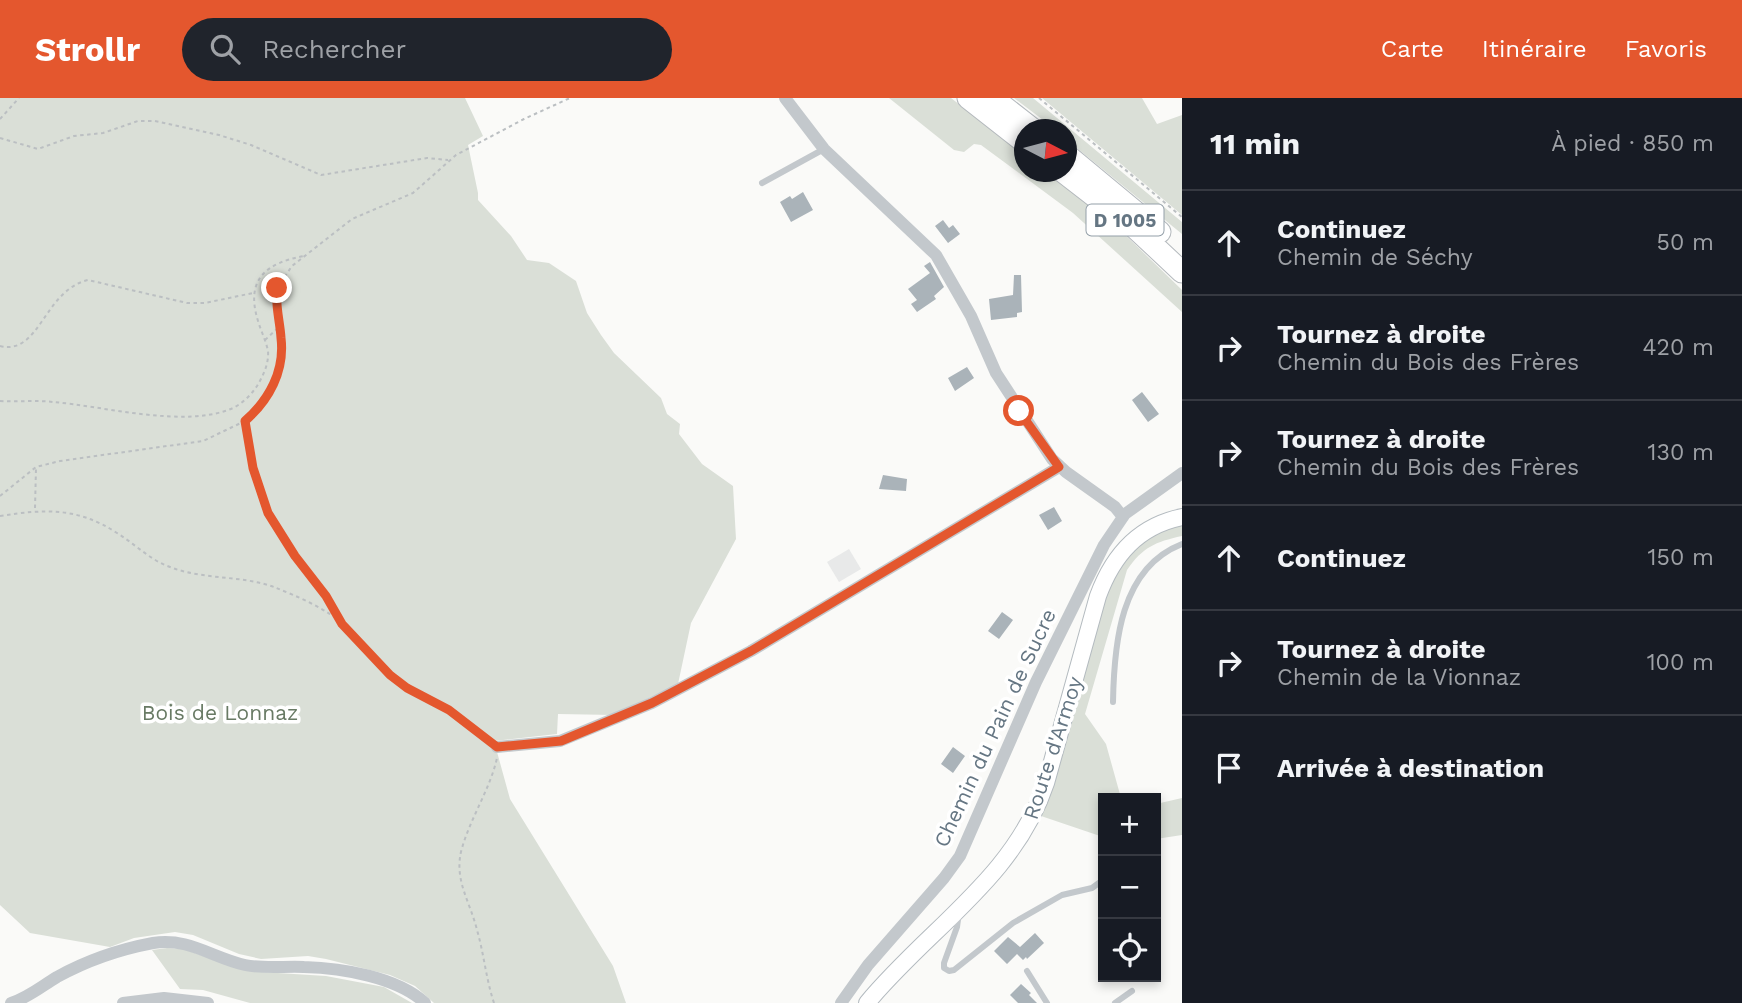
<!DOCTYPE html>
<html lang="fr">
<meta charset="utf-8">
<style>
:root{--surface:#171b24;--page:#20242c;--text:#f1f3f6;--muted:#9ea1a6;--line:#363941;--accent:#e4572e}
body{margin:0;font-family:"Work Sans",sans-serif;background:var(--page);color:var(--text)}
.controls{position:absolute;right:21px;bottom:21px;display:grid;overflow:hidden;border-radius:0px;box-shadow:0 4px 10px #0003}
.controls button{width:63px;height:63px;display:grid;place-items:center;padding:0;border:0;border-bottom:2px solid var(--line);background:var(--surface);color:var(--text);font:35px sans-serif}
.compass{position:absolute;left:1014px;top:21px;width:63px;height:63px;border-radius:50%;background:var(--surface);box-shadow:0 4px 10px #0003;rotate:96deg}
.stop{position:absolute;width:21px;height:21px;margin:-16px;border:5px solid #e4572e;border-radius:50%;background:#fff}
.stop.end{background:#e4572e;border-color:#fff;box-shadow:0 2px 7px #0008}
.list{margin:0;padding:0;list-style:none}
h2{display:flex;justify-content:space-between;align-items:center;height:91px;margin:0;padding:0 28px;font-size:30px}
h2 small{font-size:23px;font-weight:400;color:var(--muted)}
.list li{display:grid;grid-template-columns:46px 1fr auto;gap:21px;align-items:center;box-sizing:border-box;height:105px;padding:0 28px;border-top:2px solid var(--line)}
.list b{display:block;font-size:26px;white-space:nowrap}
.list p{margin:0;font-size:23px;white-space:nowrap;color:var(--muted)}
.list em{font-size:23px;font-style:normal;color:var(--muted)}
.icon{flex:none;width:38px;height:38px;fill:none;stroke:currentColor;stroke-width:2;stroke-linecap:round;stroke-linejoin:round}
.map{position:relative;flex:none;width:1182px;height:905px;overflow:hidden}
header{display:flex;align-items:center;gap:42px;box-sizing:border-box;height:98px;padding:0 35px;background:var(--accent);color:#fff}
header strong{font-size:33px}
nav{display:flex;gap:38px;margin-inline-start:auto;font-size:24px}
.search{width:490px;height:63px;background:var(--page);display:flex;align-items:center;gap:18px;box-sizing:border-box;padding:0 24px;border-radius:38px;color:var(--muted);font-size:26px}
main{display:flex}
aside{flex:1;background:var(--surface)}
.map>svg:first-child{display:block}
</style>
<header>
<strong>Strollr</strong>
<div class="search"><svg class="icon" aria-label="search" viewBox="0 0 24 24"><circle cx="10" cy="10" r="6"/><path d="M15 15l6 6"/></svg>Rechercher</div>
<nav><a>Carte</a><a>Itinéraire</a><a>Favoris</a></nav>
</header>
<main>
<div class="map">
<svg width="1182" height="905" viewBox="0 0 1182 905">
<rect width="100%" height="100%" fill="#fafaf8"/>
<path fill="#e8e9e9" d="M 849,451 L 861,471 L 839,484 L 827,464 Z"/>
<path fill="#dadfd7" d="M 0,0 L 465,0 L 483,38 L 468,47 L 478,95 L 478,102 L 511,138 L 527,162 L 549,165 L 576,183 L 587,215 L 601,237 L 614,255 L 661,300 L 667,316 L 680,326 L 679,336 L 702,366 L 733,388 L 736,441 L 691,525 L 678,586 L 614,617 L 558,616 L 557,636 L 494,643 L 510,701 L 613,868 L 626,905 L 434,905 L 415,888 L 390,877 L 326,861 L 308,858 L 261,861 L 239,856 L 193,837 L 175,834 L 134,840 L 110,849 L 30,835 L 0,807 Z
M 889,0 L 951,0 L 1024,57 L 1024,74 L 1047,74 L 1112,124 L 1182,192 L 1182,214 L 1073,115 L 981,47 L 974,46 L 964,54 L 954,52 Z
M 1014,0 L 1033,0 L 1182,124 L 1182,136 L 1067,42 L 1066,32 L 1055,31 Z
M 1042,0 L 1142,0 L 1157,26 L 1182,17 L 1182,117 Z
M 1182,427 L 1182,438 C 1155,444 1143,449 1127,472 L 1085,616 L 1106,646 L 1121,700 L 1103,700 L 1103,739 L 1041,718 L 1106,494 L 1132,450 L 1162,432 Z
M 1182,700 L 1182,737 L 1156,741 L 1156,706 Z
M 167,850 L 183,851 L 247,873 L 326,878 L 384,889 L 412,905 L 250,905 L 203,892 L 180,891 L 152,852 Z"/>
<path fill="#aab3b9" d="M 803,94 L 813,112 L 791,124 L 780,104 L 790,98 L 792,101 Z
M 943,122 L 949,130 L 953,127 L 960,136 L 948,145 L 935,128 Z
M 930,164 L 944,189 L 934,198 L 936,201 L 917,214 L 911,206 L 917,202 L 908,191 L 930,175 L 924,168 Z
M 1014,177 L 1021,177 L 1022,214 L 1017,215 L 1017,219 L 991,222 L 989,201 L 1013,197 Z
M 967,269 L 974,280 L 955,293 L 948,280 Z
M 1142,294 L 1159,316 L 1148,324 L 1132,302 Z
M 883,377 L 907,381 L 906,393 L 879,391 Z
M 1054,409 L 1062,423 L 1048,432 L 1039,417 Z
M 1002,514 L 1013,522 L 999,541 L 988,533 Z
M 953,649 L 965,658 L 953,675 L 941,666 Z
M 1035,835 L 1044,845 L 1027,861 L 1026,859 L 1023,862 L 1017,856 L 1007,866 L 994,853 L 1008,839 L 1020,849 Z
M 1021,886 L 1031,895 L 1029,897 L 1037,905 L 1018,905 L 1010,897 Z"/>
<g fill="none" stroke-linecap="round" stroke-linejoin="round">
<defs>
<path id="secondary" d="M 867,905 C 928,831 1015,779 1046,685 L 1098,498 C 1113,457 1138,428 1182,419"/>
<path id="highway" d="M 968,0 L 1024,44
M 993,0 L 1034,32
M 1066,56 L 1160,134
M 1063,74 L 1134,129 L 1182,174"/>
</defs>
<use href="#secondary" stroke="#b3babf" stroke-width="18"/>
<use href="#highway" stroke="#b4b9bd" stroke-width="23"/>
<path stroke="#bbbfc2" stroke-width="2" stroke-dasharray="3.5 3.5" stroke-linecap="butt" d="M 1039,0 L 1182,119
M 0,21 L 19,0
M 0,40 L 38,51 L 74,38 L 103,35 L 138,23 L 155,23 L 219,37 L 251,47 L 321,77 L 427,60 L 448,62
M 265,242 L 279,229
M 0,248 C 40,258 44,192 88,182 L 187,205 L 205,205 L 253,195
M 0,303 C 18,304 36,302 53,304 C 104,308 185,331 233,310 C 243,305 251,297 257,288 C 263,278 269,266 268,253 C 266,243 261,233 258,223 C 245,181 266,165 304,158
M 245,324 C 252,354 254,385 268,414 C 286,455 322,484 341,523
M 0,398 L 36,369 L 60,363 L 203,343 L 245,323 L 265,303 L 277,277 L 282,253 L 277,212 L 277,190 L 292,168 L 352,121 L 413,95 L 456,57 L 524,21 L 570,0
M 35,410 L 36,370
M 0,418 C 45,411 77,409 117,435 C 135,446 150,462 170,469 C 203,482 241,477 274,489 C 296,498 326,510 344,527 C 364,547 380,569 403,587 C 417,599 434,603 449,612 C 463,621 475,632 487,641
M 494,905 C 486,881 484,856 477,832 C 470,803 453,781 462,750 C 471,719 490,691 497,660"/>
<path stroke="#c3c8cc" stroke-width="6" d="M 762,85 L 824,51
M 1113,604 C 1114,546 1120,470 1182,446
M 959,814 L 957,829 L 944,865 L 944,870 L 949,873 L 954,872 L 1013,825 L 1062,797 L 1092,790 L 1103,782
M 1027,873 L 1047,905
M 1115,905 L 1132,893"/>
<path stroke="#c3c8cc" stroke-width="12" d="M 785,0 L 824,51 L 936,157 L 971,218 L 996,275 L 1052,361 L 1066,374 L 1115,409 L 1123,419
M 497,649 L 560,643 L 652,605 L 751,553 L 1059,369
M 11,905 C 28,900 42,888 57,879 C 86,863 121,851 153,845 C 188,839 213,860 245,867 C 265,871 285,868 304,869 C 342,870 397,879 425,905
M 123,905 L 164,900 L 208,905
M 841,905 L 868,867 L 944,780 L 960,758 L 1036,584 L 1104,447 L 1125,416 L 1182,375"/>
<use href="#secondary" stroke="#fff" stroke-width="16"/>
<use href="#highway" stroke="#fff" stroke-width="21"/>
</g>
<g fill="none" stroke-linecap="round" stroke-linejoin="round">
<path stroke="#e4572e" stroke-width="9" d="M 277,190 C 275,208 280,223 281,240 C 285,273 269,302 245,323 L 253,370 L 268,415 L 295,458 L 326,498 L 342,526 L 390,577 L 407,590 L 449,612 L 497,649 L 561,643 L 652,605 L 751,553 L 1059,369 L 1019,313"/>
</g>
<g text-anchor="middle" stroke-width="7" stroke-linejoin="round" paint-order="stroke">
<rect fill="#fff" stroke="#939fa8" stroke-width="2" x="1086.5" y="106.5" width="77" height="31" rx="5"/>
<g font-size="19" font-weight="bold" fill="#657683">
<text x="1125" y="129">D 1005</text>
</g>
<g font-size="21" fill="#687a64" stroke="#fff">
<text x="220" y="622">Bois de Lonnaz</text>
</g>
<g font-size="21" fill="#657683" stroke="#fff">
<text transform="translate(995 630) rotate(-65)" y="7">Chemin du Pain de Sucre</text>
<text transform="translate(1053 650) rotate(-72)" y="7">Route d'Armoy</text>
</g>
</g>
</svg>
<div class="controls">
<button>+</button>
<button>−</button>
<button><svg class="icon" aria-label="locate" viewBox="0 0 24 24"><circle cx="12" cy="12" r="6"/><path d="M12 2v4M12 18v4M2 12h4M18 12h4"/></svg></button>
</div>
<svg class="compass" viewBox="-18 -18 36 36"><path d="M0-13l5 13h-10z" fill="#e53935"/><path d="M0 13l5-13h-10z" fill="#9ea1a6"/></svg>
<div class="stop" style="left:1019px;top:313px"></div>
<div class="stop end" style="left:277px;top:190px"></div>
</div>
<aside>
<h2>11 min<small>À pied · 850 m</small></h2>
<ul class="list">
<li><svg class="icon" aria-label="ahead" viewBox="0 0 24 24"><path d="M12 20V5M6 11l6-6 6 6"/></svg><div><b>Continuez</b><p>Chemin de Séchy</p></div><em>50 m</em></li>
<li><svg class="icon" aria-label="right" viewBox="0 0 24 24"><path d="M7 20v-9h11M14 6l5 5-5 5"/></svg><div><b>Tournez à droite</b><p>Chemin du Bois des Frères</p></div><em>420 m</em></li>
<li><svg class="icon" aria-label="right" viewBox="0 0 24 24"><path d="M7 20v-9h11M14 6l5 5-5 5"/></svg><div><b>Tournez à droite</b><p>Chemin du Bois des Frères</p></div><em>130 m</em></li>
<li><svg class="icon" aria-label="ahead" viewBox="0 0 24 24"><path d="M12 20V5M6 11l6-6 6 6"/></svg><div><b>Continuez</b></div><em>150 m</em></li>
<li><svg class="icon" aria-label="right" viewBox="0 0 24 24"><path d="M7 20v-9h11M14 6l5 5-5 5"/></svg><div><b>Tournez à droite</b><p>Chemin de la Vionnaz</p></div><em>100 m</em></li>
<li><svg class="icon" aria-label="arrive" viewBox="0 0 24 24"><path d="M6 21V4h12l-3 4 3 4H6"/></svg><div><b>Arrivée à destination</b></div></li>
</ul>
</aside>
</main>
